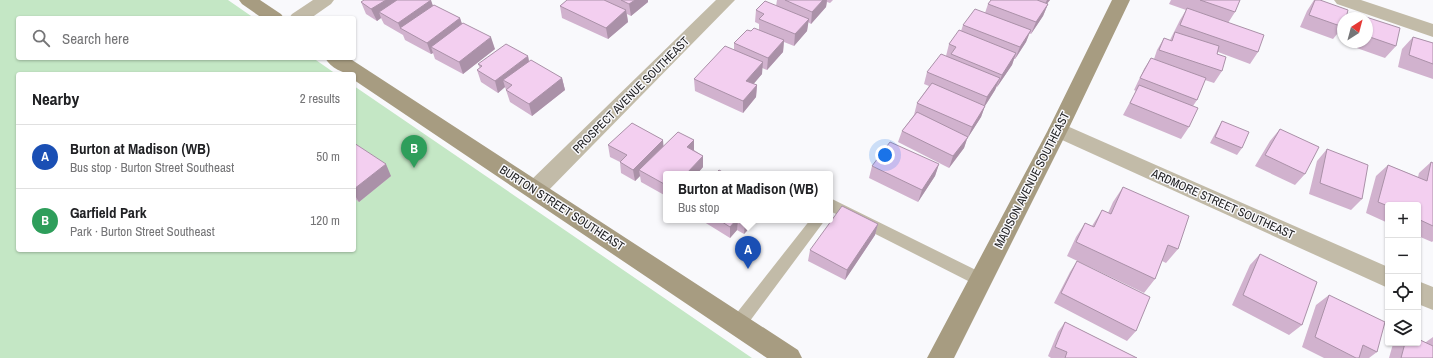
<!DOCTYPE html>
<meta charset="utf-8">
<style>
:root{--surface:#fff;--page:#f2f2f2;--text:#202124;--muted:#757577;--line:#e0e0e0;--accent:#db2777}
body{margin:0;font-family:"Archivo Narrow",sans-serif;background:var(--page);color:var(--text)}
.controls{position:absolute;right:12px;bottom:12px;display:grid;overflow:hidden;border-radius:4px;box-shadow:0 1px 3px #0004}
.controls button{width:36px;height:36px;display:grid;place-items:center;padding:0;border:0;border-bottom:1px solid var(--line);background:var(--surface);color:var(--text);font:20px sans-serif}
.compass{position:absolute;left:1337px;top:12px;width:36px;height:36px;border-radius:50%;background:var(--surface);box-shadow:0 1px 3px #0004;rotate:36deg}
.you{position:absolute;left:885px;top:155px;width:14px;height:14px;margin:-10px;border:3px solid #fff;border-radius:50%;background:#1a73e8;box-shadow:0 0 0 6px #1a73e833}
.badge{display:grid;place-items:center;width:26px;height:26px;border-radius:50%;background:var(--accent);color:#fff;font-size:13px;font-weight:700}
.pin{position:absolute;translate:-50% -33px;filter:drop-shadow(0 1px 2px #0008)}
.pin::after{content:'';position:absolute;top:21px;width:14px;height:12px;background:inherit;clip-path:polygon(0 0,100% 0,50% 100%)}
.popup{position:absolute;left:663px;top:171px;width:170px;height:52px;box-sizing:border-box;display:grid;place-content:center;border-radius:4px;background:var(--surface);filter:drop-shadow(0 1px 3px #0005);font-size:13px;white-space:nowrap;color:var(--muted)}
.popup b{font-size:15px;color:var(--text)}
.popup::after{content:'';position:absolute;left:50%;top:100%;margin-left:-8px;border:8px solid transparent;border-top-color:var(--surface)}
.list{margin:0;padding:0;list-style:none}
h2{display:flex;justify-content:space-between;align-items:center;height:52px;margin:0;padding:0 16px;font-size:17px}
h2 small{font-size:13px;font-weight:400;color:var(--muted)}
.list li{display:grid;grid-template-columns:26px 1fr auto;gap:12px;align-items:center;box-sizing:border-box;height:64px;padding:0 16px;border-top:1px solid var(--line)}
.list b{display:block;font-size:15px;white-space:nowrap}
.list p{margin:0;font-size:13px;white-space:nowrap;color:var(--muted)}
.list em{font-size:13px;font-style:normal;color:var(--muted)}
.icon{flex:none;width:22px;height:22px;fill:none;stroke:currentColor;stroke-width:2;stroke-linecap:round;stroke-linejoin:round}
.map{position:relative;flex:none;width:1433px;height:358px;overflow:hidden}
.search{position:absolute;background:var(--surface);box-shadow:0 1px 3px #0004;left:16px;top:16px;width:340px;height:44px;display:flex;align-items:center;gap:10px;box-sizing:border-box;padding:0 14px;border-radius:4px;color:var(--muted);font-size:15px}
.panel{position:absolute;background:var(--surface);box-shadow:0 1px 3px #0004;left:16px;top:72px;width:340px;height:180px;border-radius:4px}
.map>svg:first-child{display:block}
</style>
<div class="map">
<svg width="1433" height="358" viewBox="0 0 1433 358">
<rect width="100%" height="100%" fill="#f9f9fc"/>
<path fill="#c4e7c5" d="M 0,0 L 228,0 L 254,18 L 18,18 L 18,58 L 313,58 L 336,74 L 18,74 L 18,250 L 354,250 L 354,86 L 752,358 L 0,358 Z"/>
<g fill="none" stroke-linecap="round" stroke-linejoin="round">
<path fill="#c2bba8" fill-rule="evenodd" d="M 830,198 L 986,275 L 989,280 L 986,285 L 981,287 L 976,285 L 830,211 Z
M 810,220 L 825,220 L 744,329 L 738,331 L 732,329 L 730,324 L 732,319 Z"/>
<path fill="#c2bba8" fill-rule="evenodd" d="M 313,0 L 334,0 L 331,4 L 311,18 L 289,18 L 292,14 Z
M 716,0 L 735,0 L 543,196 L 535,199 L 527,196 L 524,190 L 527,184 Z
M 1334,0 L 1361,0 L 1433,24 L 1433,37 L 1337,4 Z
M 1058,122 L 1388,267 L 1388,288 L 1051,135 L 1048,130 L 1051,125 Z
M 1418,281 L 1433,287 L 1433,310 L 1418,304 Z"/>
<path fill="#a79c81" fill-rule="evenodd" d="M 239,0 L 260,0 L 281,14 L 284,18 L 262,18 L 242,4 Z
M 1112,0 L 1130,0 L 1068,130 L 954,358 L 927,358 L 1048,130 Z
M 325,58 L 349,58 L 798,350 L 802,358 L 767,358 L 354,80 L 354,74 C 343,74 331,68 325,58 Z"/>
</g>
<path fill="#d1b2ce" d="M 363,0 L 430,0 L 433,6 L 460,18 L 462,24 L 495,49 L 463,74 L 435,59 L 433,53 L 431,54 L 405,40 L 403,35 L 384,24 L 381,18 L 377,21 L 366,14 L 361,2 L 364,1 Z
M 567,0 L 648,0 L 648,2 L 631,16 L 627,14 L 628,22 L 608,39 L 562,18 L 560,6 Z
M 777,0 L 833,0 L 830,3 L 827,2 L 826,7 L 811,24 L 808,22 L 807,31 L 794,46 L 784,42 L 783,52 L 767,70 L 762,68 L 762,74 L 753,84 L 757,85 L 756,97 L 743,113 L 695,91 L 694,79 L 734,50 L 734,43 L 751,31 L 759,30 L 759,24 L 755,22 L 756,10 L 776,6 Z
M 991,0 L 1050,0 L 1047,4 L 1048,4 L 1043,16 L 1031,34 L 1029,33 L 1026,42 L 1015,59 L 1014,59 L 1012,65 L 997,87 L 997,86 L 995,90 L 985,106 L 981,117 L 967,139 L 964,148 L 949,168 L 898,142 L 902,131 L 914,115 L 917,103 L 929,86 L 924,84 L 927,72 L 946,56 L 949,44 L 961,31 L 963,25 L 985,13 L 988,4 Z
M 1171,0 L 1240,0 L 1235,12 L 1228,23 L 1258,52 L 1250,64 L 1218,52 L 1217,54 L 1222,71 L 1214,83 L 1205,80 L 1197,100 L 1193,106 L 1189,127 L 1181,139 L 1123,115 L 1136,91 L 1134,90 L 1144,69 L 1151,58 L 1154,59 L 1157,50 L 1164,38 L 1170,40 L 1180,20 L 1186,10 L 1169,4 Z
M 1314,0 L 1320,0 L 1343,27 L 1333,39 L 1300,27 L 1307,11 Z
M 1366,17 L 1396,46 L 1385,58 L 1351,46 L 1352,42 L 1367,42 L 1367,18 L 1365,18 Z
M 1413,37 L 1433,43 L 1433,79 L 1398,67 L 1402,49 Z
M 528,56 L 529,61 L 562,78 L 565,90 L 532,116 L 510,102 L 505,87 L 498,93 L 481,82 L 477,70 L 480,68 L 478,64 Z
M 1222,121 L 1242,148 L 1237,155 L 1210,143 L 1218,128 Z
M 1280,129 L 1305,174 L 1295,185 L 1255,166 L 1270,141 Z
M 663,140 L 663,146 L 694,140 L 694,150 L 703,156 L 703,167 L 697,174 L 666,174 L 666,196 L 641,182 L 640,176 L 635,181 L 621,173 L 620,162 L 610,157 L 608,145 Z
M 354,143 L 391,176 L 359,202 L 354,198 Z
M 1327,149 L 1362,199 L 1351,210 L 1309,194 L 1317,161 Z
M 1431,162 L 1433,163 L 1433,241 L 1432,242 L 1418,236 L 1418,205 L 1388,205 L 1388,223 L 1366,213 L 1376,176 L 1388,165 L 1418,177 L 1419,173 Z
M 939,164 L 935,176 L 918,202 L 869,178 L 872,166 Z
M 1123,187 L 1178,249 L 1166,263 L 1162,261 L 1155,279 L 1144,293 L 1067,256 L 1076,237 L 1085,223 L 1092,226 L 1102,210 L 1108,213 L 1113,202 Z
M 701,220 L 757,220 L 744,234 L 737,230 L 730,238 Z
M 878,224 L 875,235 L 845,280 L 808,261 L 810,250 Z
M 1260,254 L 1302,325 L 1289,335 L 1232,305 L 1250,265 Z
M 1077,261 L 1136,331 L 1127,341 L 1054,303 L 1070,272 Z
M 1329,295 L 1377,352 L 1369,358 L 1324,358 L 1302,347 L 1316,305 Z
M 1065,322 L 1137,358 L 1051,358 L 1048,356 L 1058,332 Z
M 1433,337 L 1433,358 L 1389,358 L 1393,344 L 1394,343 L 1418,343 L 1426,342 Z"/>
<path fill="#aa91a8" d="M 386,0 L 410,0 L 379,12 L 381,18 L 377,21 L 371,9 Z
M 431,0 L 435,12 L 400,28 L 403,35 L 398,23 Z
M 635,0 L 648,0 L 648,2 L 631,16 L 629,4 Z
M 823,0 L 827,0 L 826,7 L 811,24 L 812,12 Z
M 1047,0 L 1050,0 L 1043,8 Z
M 1048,4 L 1043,16 L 1031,34 L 1036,22 Z
M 626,10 L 628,22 L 608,39 L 606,28 Z
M 460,18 L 464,30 L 431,47 L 433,53 L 431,54 L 427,43 Z
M 809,19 L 807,31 L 794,46 L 795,34 Z
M 1031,30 L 1026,42 L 1015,59 L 1020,47 Z
M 491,37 L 495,49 L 463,74 L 459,62 Z
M 784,40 L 783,52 L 767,70 L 768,58 Z
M 1016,53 L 1012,65 L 997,87 L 1002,75 Z
M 528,56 L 530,68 L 503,80 L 505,87 L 498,93 L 495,81 Z
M 763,62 L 762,74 L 746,93 L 746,81 Z
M 562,78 L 565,90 L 532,116 L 529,104 Z
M 1000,78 L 995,90 L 983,109 L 987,97 Z
M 757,85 L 756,97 L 743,113 L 743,101 Z
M 985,106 L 981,117 L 967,139 L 964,148 L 949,168 L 953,156 L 968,137 L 972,127 Z
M 663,140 L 664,152 L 639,170 L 640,176 L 635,181 L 633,170 Z
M 694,140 L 694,152 L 687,147 Z
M 703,156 L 703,167 L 697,174 L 686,174 Z
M 386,164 L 391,176 L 359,202 L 354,194 L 354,189 Z
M 939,164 L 935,176 L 918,202 L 922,190 Z
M 736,220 L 738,220 L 737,230 L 730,238 L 730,227 Z
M 747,220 L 757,220 L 744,234 L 745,223 Z
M 878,224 L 875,235 L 845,280 L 847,270 Z"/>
<path fill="#f3cff0" stroke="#aa91a8" d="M 364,0 L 386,0 L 371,9 L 361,2 Z
M 397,0 L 431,0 L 398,23 L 379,12 Z
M 567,0 L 604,0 L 626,10 L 606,28 L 560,6 Z
M 621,0 L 635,0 L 629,4 Z
M 785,0 L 823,0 L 812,12 Z
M 991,0 L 1037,0 L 1048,4 L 1036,22 L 988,4 Z
M 1200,0 L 1240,0 L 1235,12 Z
M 1315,0 L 1320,0 L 1348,10 L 1346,18 L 1343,18 L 1343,27 L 1309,15 Z
M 765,1 L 809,19 L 795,34 L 759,19 L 764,14 L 756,10 Z
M 434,5 L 460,18 L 427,43 L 400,28 Z
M 1187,8 L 1264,35 L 1258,52 L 1180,25 Z
M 975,9 L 1031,30 L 1020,47 L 963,25 Z
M 1366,17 L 1400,28 L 1396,46 L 1367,36 L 1367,18 L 1366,18 Z
M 463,23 L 491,37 L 459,62 L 431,47 Z
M 754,28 L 784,40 L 768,58 L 734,43 L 747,30 L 751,31 Z
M 959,30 L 1016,53 L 1002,75 L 951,54 L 956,47 L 949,44 Z
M 1175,32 L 1219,46 L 1217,54 L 1226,57 L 1222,71 L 1159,50 L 1164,38 L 1172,41 Z
M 1413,37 L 1433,43 L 1433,64 L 1409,55 Z
M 506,44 L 528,56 L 495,81 L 477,70 L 482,66 L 478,64 Z
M 725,46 L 763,62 L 746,81 L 757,85 L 743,101 L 694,79 Z
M 941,54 L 1000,78 L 987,97 L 927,72 Z
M 1151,58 L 1206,78 L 1197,100 L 1140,78 Z
M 531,60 L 562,78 L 529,104 L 506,90 L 512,85 L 503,80 Z
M 932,83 L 985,106 L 972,127 L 917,103 Z
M 1139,85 L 1198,108 L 1189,127 L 1130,103 Z
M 917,112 L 968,137 L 953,156 L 902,131 Z
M 1222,121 L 1249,132 L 1242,148 L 1215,137 Z
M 632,123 L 663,140 L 633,170 L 620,162 L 627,155 L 608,145 Z
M 1280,129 L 1319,147 L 1305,174 L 1265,155 Z
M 678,132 L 694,140 L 687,147 L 703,156 L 686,174 L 666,174 L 666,185 L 639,170 Z
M 890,142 L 939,164 L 922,190 L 872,166 Z
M 354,143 L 386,164 L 354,189 Z
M 1327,149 L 1368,165 L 1362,199 L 1320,183 Z
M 1431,162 L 1433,163 L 1433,226 L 1418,219 L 1418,205 L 1388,205 L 1388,206 L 1378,202 L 1388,165 L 1427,181 Z
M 719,170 L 726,174 L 715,174 Z
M 1123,187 L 1189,216 L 1178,249 L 1168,245 L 1155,279 L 1076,242 L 1085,223 L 1094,227 L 1102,210 L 1111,214 Z
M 842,206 L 878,224 L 847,270 L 810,250 Z
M 719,220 L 736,220 L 730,227 Z
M 740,220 L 747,220 L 745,223 Z
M 1260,254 L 1317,282 L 1302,325 L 1243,295 Z
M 1077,261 L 1150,297 L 1136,331 L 1061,293 Z
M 1329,295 L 1385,322 L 1377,352 L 1363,345 L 1359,358 L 1356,358 L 1315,337 Z
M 1065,322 L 1137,358 L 1065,358 L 1067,352 L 1055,347 Z
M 1418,339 L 1433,346 L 1433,358 L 1401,358 L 1405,343 L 1418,343 Z"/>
<g text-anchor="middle" stroke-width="3" stroke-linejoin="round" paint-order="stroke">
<g font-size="12" fill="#212123" stroke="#f9f9fc">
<text transform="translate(631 95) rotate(-45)" y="4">PROSPECT AVENUE SOUTHEAST</text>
<text transform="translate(1032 180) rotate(-63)" y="4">MADISON AVENUE SOUTHEAST</text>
<text transform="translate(1223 204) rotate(24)" y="4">ARDMORE STREET SOUTHEAST</text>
<text transform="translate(562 208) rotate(33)" y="4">BURTON STREET SOUTHEAST</text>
</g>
</g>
</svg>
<div class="controls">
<button>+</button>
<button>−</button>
<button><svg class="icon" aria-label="locate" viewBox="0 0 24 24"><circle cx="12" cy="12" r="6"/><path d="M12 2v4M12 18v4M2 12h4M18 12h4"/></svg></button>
<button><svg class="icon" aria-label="layers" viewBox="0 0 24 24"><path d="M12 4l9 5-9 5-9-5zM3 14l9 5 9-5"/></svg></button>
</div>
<svg class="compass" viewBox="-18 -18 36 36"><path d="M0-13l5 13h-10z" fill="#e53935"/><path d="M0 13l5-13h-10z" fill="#757577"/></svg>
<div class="you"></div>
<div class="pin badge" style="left:748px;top:269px;background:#1a4fb4">A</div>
<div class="popup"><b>Burton at Madison (WB)</b>Bus stop</div>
<div class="pin badge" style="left:414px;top:168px;background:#2e9e5b">B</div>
<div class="search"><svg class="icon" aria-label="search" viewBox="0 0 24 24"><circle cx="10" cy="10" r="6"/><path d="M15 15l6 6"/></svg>Search here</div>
<section class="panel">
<h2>Nearby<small>2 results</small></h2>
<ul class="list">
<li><span class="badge" style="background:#1a4fb4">A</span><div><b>Burton at Madison (WB)</b><p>Bus stop · Burton Street Southeast</p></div><em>50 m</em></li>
<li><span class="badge" style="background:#2e9e5b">B</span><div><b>Garfield Park</b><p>Park · Burton Street Southeast</p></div><em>120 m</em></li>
</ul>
</section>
</div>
